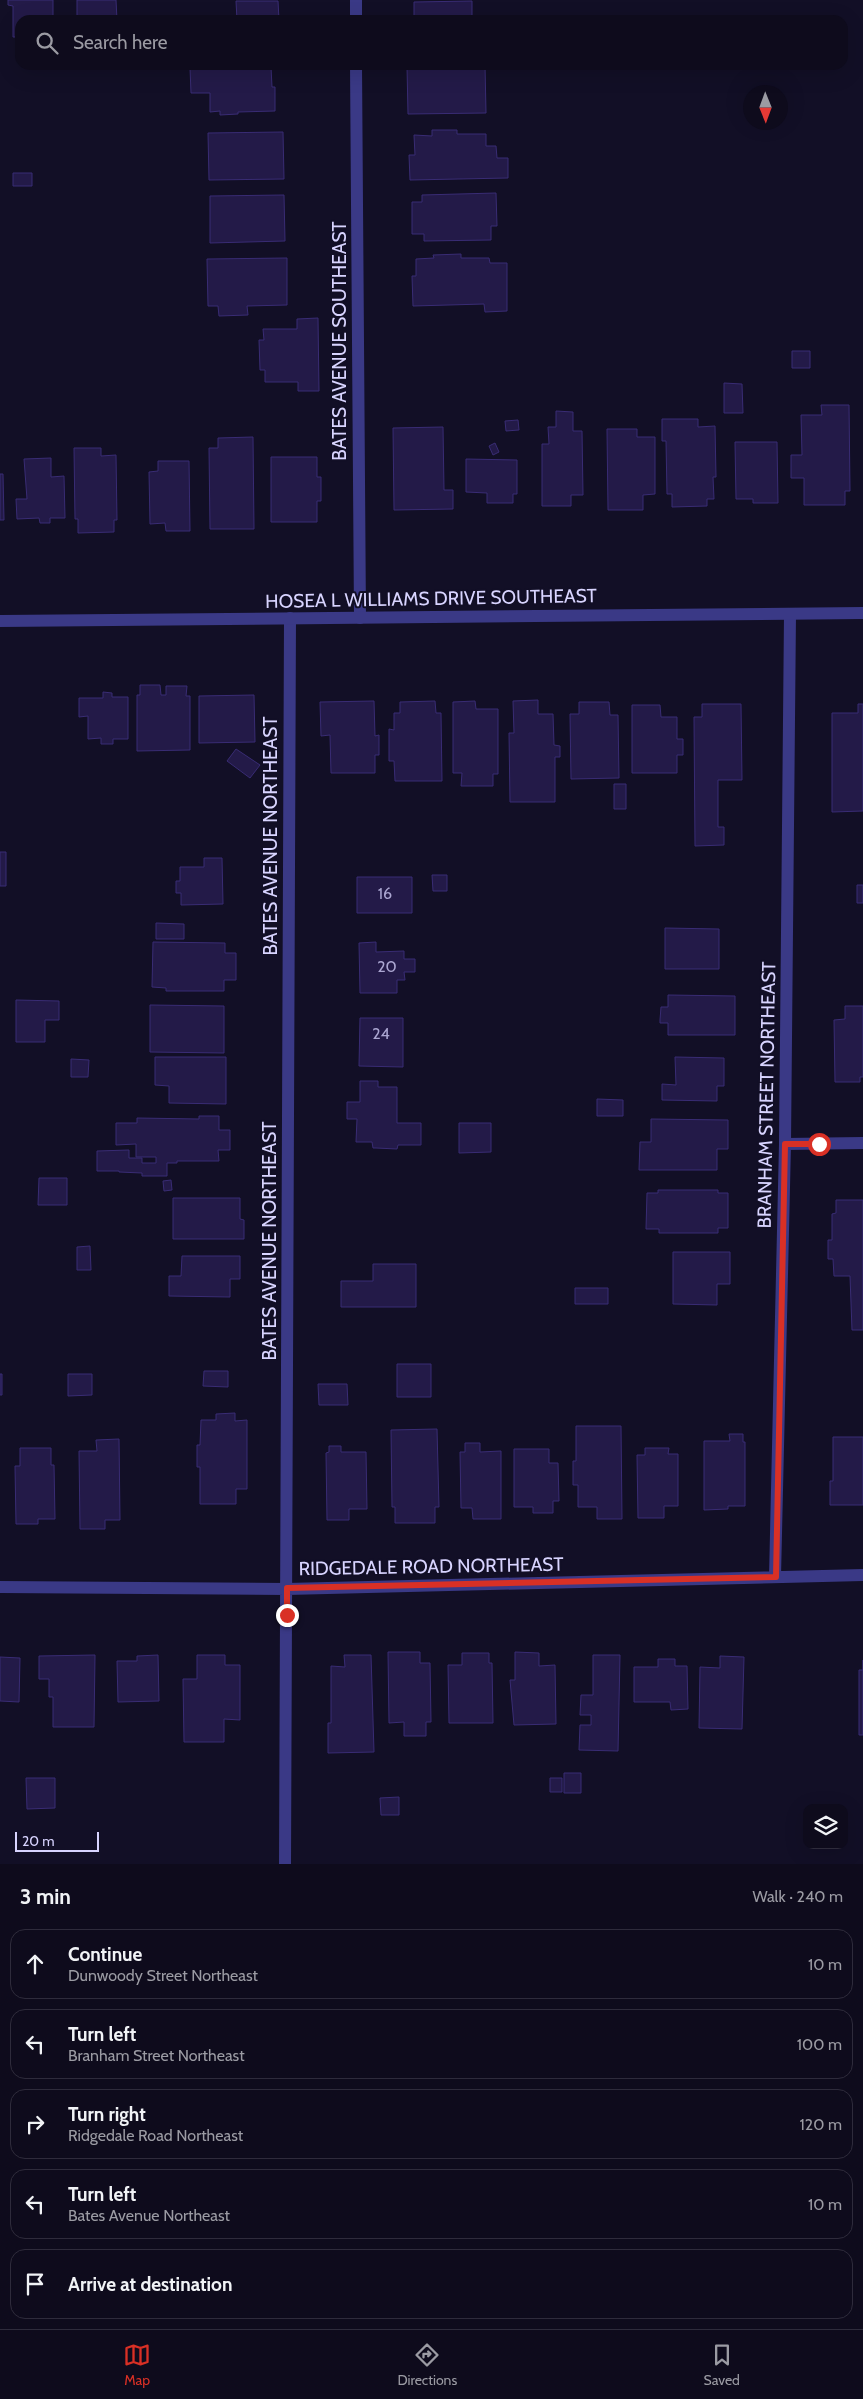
<!DOCTYPE html>
<meta charset="utf-8">
<style>
:root{--surface:#0e0b1c;--page:#171425;--text:#f1f3f6;--muted:#9b9ba3;--line:#2e2b3b;--accent:#d93025}
body{margin:0;font-family:Cabin,sans-serif;background:var(--page);color:var(--text)}
.controls{position:absolute;right:15px;bottom:15px;display:grid;overflow:hidden;border-radius:10px;box-shadow:0 5px 20px #0002}
.controls button{width:45px;height:45px;display:grid;place-items:center;padding:0;border:0;border-bottom:1px solid var(--line);background:var(--surface);color:var(--text);font:25px sans-serif}
.compass{position:absolute;left:743px;top:85px;width:45px;height:45px;border-radius:50%;background:var(--surface);box-shadow:0 5px 20px #0002;rotate:179deg}
.scale{position:absolute;left:15px;bottom:12px;width:84px;box-sizing:border-box;padding-left:5px;border:2px solid #d8d4ff;border-top:0;font-size:14px;line-height:18px;white-space:nowrap;color:#d8d4ff;-webkit-text-stroke:4px #120f26;paint-order:stroke}
.stop{position:absolute;width:15px;height:15px;margin:-11px;border:4px solid #d93025;border-radius:50%;background:#fff}
.stop.end{background:#d93025;border-color:#fff;box-shadow:0 1px 5px #0008}
.list{margin:0;padding:0;list-style:none}
h2{display:flex;justify-content:space-between;align-items:center;height:65px;margin:0;padding:0 20px;font-size:21px}
h2 small{font-size:16px;font-weight:400;color:var(--muted)}
.list li{display:grid;grid-template-columns:32px 1fr auto;gap:15px;align-items:center;box-sizing:border-box;height:70px;margin:0 10px 10px;padding:0 10px;border:1px solid var(--line);border-radius:15px}
.list b{display:block;font-size:19px;white-space:nowrap}
.list p{margin:0;font-size:16px;white-space:nowrap;color:var(--muted)}
.list em{font-size:16px;font-style:normal;color:var(--muted)}
.icon{flex:none;width:28px;height:28px;fill:none;stroke:currentColor;stroke-width:2;stroke-linecap:round;stroke-linejoin:round}
.map{position:relative;flex:none;width:863px;height:1864px;overflow:hidden}
.search{position:absolute;background:var(--surface);box-shadow:0 5px 20px #0002;left:15px;right:15px;top:15px;height:55px;display:flex;align-items:center;gap:12px;box-sizing:border-box;padding:0 18px;border-radius:15px;color:var(--muted);font-size:19px}
.sheet{height:465px;background:var(--surface)}
nav{display:flex;justify-content:space-around;align-items:center;box-sizing:border-box;height:70px;border-top:1px solid var(--line);background:var(--surface);font-size:14px;color:var(--muted)}
nav a{display:grid;justify-items:center;gap:2px}
nav .on{color:var(--accent)}
.map>svg:first-child{display:block}
</style>
<div class="map">
<svg width="863" height="1864" viewBox="0 0 863 1864">
<rect width="100%" height="100%" fill="#120f26"/>
<path fill="#231a48" stroke="#392c74" d="M 8,0 L 53,0 L 53,20 L 20,20 L 20,37 L 13,37 L 13,6 L 8,5 Z
M 77,0 L 116,0 L 117,20 L 77,20 Z
M 236,1 L 278,1 L 279,20 L 237,20 Z
M 472,1 L 472,20 L 414,20 L 414,2 Z
M 485,65 L 486,113 L 408,114 L 407,66 Z
M 271,67 L 272,87 L 275,87 L 275,111 L 238,112 L 238,114 L 220,115 L 220,111 L 210,112 L 210,93 L 191,93 L 190,68 Z
M 432,130 L 457,130 L 457,134 L 486,134 L 486,146 L 496,146 L 497,158 L 508,158 L 508,178 L 410,180 L 409,155 L 415,155 L 414,135 L 432,136 Z
M 283,132 L 284,179 L 209,180 L 208,133 Z
M 13,173 L 32,173 L 32,186 L 13,186 Z
M 496,193 L 497,226 L 491,226 L 491,240 L 424,241 L 424,234 L 412,234 L 412,202 L 422,202 L 422,195 Z
M 284,195 L 285,241 L 210,243 L 210,196 Z
M 461,254 L 461,258 L 489,258 L 490,263 L 507,263 L 507,311 L 485,312 L 484,304 L 413,306 L 412,276 L 416,276 L 416,259 L 434,258 L 433,255 Z
M 287,258 L 287,305 L 247,306 L 248,315 L 219,316 L 218,306 L 208,306 L 207,259 Z
M 318,318 L 319,391 L 298,391 L 298,382 L 265,382 L 265,370 L 260,370 L 259,340 L 264,340 L 263,329 L 297,329 L 297,319 Z
M 792,351 L 810,351 L 810,368 L 792,368 Z
M 724,383 L 742,384 L 743,413 L 724,413 Z
M 821,405 L 849,405 L 850,491 L 845,491 L 845,505 L 804,505 L 804,478 L 791,478 L 791,455 L 802,455 L 801,415 L 822,415 Z
M 556,411 L 573,412 L 573,431 L 582,431 L 583,495 L 571,495 L 571,506 L 542,506 L 542,444 L 549,444 L 548,427 L 556,427 Z
M 662,419 L 698,419 L 698,427 L 715,426 L 716,477 L 713,477 L 714,499 L 707,499 L 707,506 L 672,507 L 672,494 L 667,494 L 666,441 L 662,441 Z
M 518,420 L 519,430 L 506,431 L 505,421 Z
M 443,427 L 444,490 L 453,490 L 453,509 L 394,510 L 393,428 Z
M 607,429 L 637,429 L 637,437 L 655,437 L 655,494 L 643,495 L 643,510 L 608,510 Z
M 253,437 L 254,529 L 210,529 L 209,448 L 218,448 L 218,438 Z
M 735,442 L 777,442 L 778,503 L 753,503 L 753,499 L 736,499 Z
M 495,443 L 499,452 L 493,455 L 489,446 Z
M 74,448 L 101,448 L 101,456 L 116,455 L 117,520 L 114,520 L 114,532 L 78,533 L 78,519 L 75,519 Z
M 271,457 L 317,457 L 317,477 L 321,477 L 321,501 L 317,501 L 317,522 L 271,522 Z
M 51,458 L 51,477 L 64,476 L 65,518 L 50,518 L 50,523 L 40,523 L 39,518 L 17,519 L 16,499 L 27,499 L 24,459 Z
M 466,459 L 517,460 L 517,494 L 513,494 L 513,503 L 487,503 L 487,493 L 466,492 Z
M 158,461 L 189,461 L 190,531 L 166,531 L 165,523 L 150,524 L 149,472 L 158,471 Z
M 0,474 L 3,474 L 4,520 L 0,520 Z
M 140,685 L 160,685 L 161,695 L 166,695 L 166,686 L 187,686 L 186,696 L 190,696 L 190,750 L 137,751 L 137,695 L 140,695 Z
M 103,692 L 112,693 L 112,697 L 128,697 L 128,739 L 113,739 L 113,744 L 101,744 L 101,738 L 88,739 L 88,716 L 79,717 L 79,698 L 103,698 Z
M 254,695 L 255,742 L 199,743 L 199,696 Z
M 538,700 L 538,714 L 553,714 L 554,745 L 560,746 L 560,757 L 555,757 L 555,802 L 510,802 L 509,733 L 514,733 L 513,701 Z
M 374,701 L 375,736 L 379,735 L 379,755 L 375,755 L 375,773 L 331,773 L 330,735 L 321,736 L 320,702 Z
M 435,701 L 436,713 L 441,713 L 442,781 L 395,781 L 394,761 L 389,761 L 389,729 L 394,730 L 394,713 L 400,713 L 400,702 Z
M 475,701 L 476,709 L 498,709 L 498,774 L 493,774 L 493,786 L 461,786 L 462,773 L 453,773 L 453,702 Z
M 579,702 L 609,702 L 610,715 L 618,715 L 619,778 L 571,779 L 570,714 L 579,714 Z
M 702,704 L 741,704 L 742,780 L 718,780 L 718,827 L 724,827 L 724,845 L 695,846 L 694,717 L 702,717 Z
M 858,704 L 863,704 L 863,811 L 832,812 L 832,713 L 858,713 Z
M 632,705 L 660,705 L 661,717 L 677,717 L 677,739 L 683,739 L 683,755 L 677,755 L 677,773 L 632,773 Z
M 236,749 L 260,765 L 250,778 L 227,761 Z
M 614,784 L 626,784 L 626,809 L 614,809 Z
M 0,852 L 6,852 L 6,886 L 0,886 Z
M 204,858 L 222,858 L 223,904 L 181,905 L 181,893 L 176,893 L 176,881 L 180,881 L 180,867 L 204,867 Z
M 432,875 L 447,875 L 447,891 L 433,891 Z
M 357,877 L 412,877 L 412,913 L 357,913 Z
M 857,885 L 863,885 L 863,903 L 857,903 Z
M 156,923 L 184,924 L 184,939 L 156,939 Z
M 665,928 L 719,929 L 719,969 L 665,969 Z
M 153,942 L 225,943 L 225,953 L 236,953 L 236,980 L 224,980 L 224,991 L 166,991 L 166,988 L 152,987 Z
M 376,942 L 376,952 L 404,951 L 404,959 L 415,959 L 415,972 L 404,972 L 405,980 L 397,980 L 397,993 L 360,993 L 359,943 Z
M 668,995 L 735,996 L 735,1035 L 668,1035 L 668,1023 L 660,1023 L 660,1020 L 661,1007 L 668,1007 Z
M 16,1000 L 59,1001 L 59,1020 L 45,1020 L 45,1042 L 16,1042 Z
M 150,1005 L 224,1006 L 224,1053 L 150,1052 Z
M 845,1006 L 863,1006 L 863,1077 L 860,1077 L 860,1082 L 835,1082 L 834,1020 L 845,1019 Z
M 360,1018 L 403,1018 L 403,1067 L 359,1066 Z
M 155,1057 L 226,1057 L 226,1104 L 169,1103 L 169,1086 L 155,1085 Z
M 675,1057 L 724,1058 L 724,1086 L 717,1086 L 717,1101 L 662,1100 L 662,1084 L 676,1085 Z
M 71,1059 L 89,1060 L 88,1077 L 71,1077 Z
M 360,1081 L 378,1081 L 378,1087 L 397,1087 L 397,1123 L 421,1123 L 421,1145 L 398,1145 L 397,1149 L 376,1148 L 373,1148 L 372,1142 L 356,1142 L 357,1119 L 347,1119 L 347,1102 L 360,1102 Z
M 597,1099 L 623,1100 L 623,1116 L 597,1116 Z
M 199,1116 L 219,1116 L 219,1130 L 230,1130 L 230,1150 L 218,1150 L 219,1161 L 177,1161 L 177,1163 L 167,1163 L 167,1176 L 142,1176 L 142,1173 L 119,1172 L 119,1171 L 97,1171 L 97,1151 L 129,1150 L 129,1158 L 142,1158 L 142,1163 L 156,1163 L 156,1157 L 136,1157 L 136,1144 L 116,1145 L 116,1123 L 137,1123 L 137,1118 L 199,1119 Z
M 651,1119 L 728,1120 L 728,1149 L 717,1149 L 717,1170 L 639,1170 L 640,1142 L 651,1142 Z
M 459,1123 L 491,1123 L 491,1152 L 459,1153 Z
M 39,1178 L 67,1178 L 67,1205 L 38,1205 Z
M 171,1180 L 172,1190 L 164,1191 L 163,1181 Z
M 658,1190 L 718,1190 L 718,1193 L 728,1193 L 728,1228 L 718,1228 L 718,1233 L 659,1233 L 659,1229 L 646,1229 L 647,1193 L 658,1193 Z
M 173,1198 L 240,1198 L 240,1219 L 244,1220 L 244,1239 L 173,1239 Z
M 836,1200 L 863,1200 L 863,1330 L 852,1330 L 850,1276 L 834,1276 L 833,1259 L 828,1259 L 828,1240 L 832,1240 L 832,1214 L 836,1213 Z
M 90,1246 L 91,1270 L 77,1270 L 77,1247 Z
M 673,1252 L 730,1252 L 730,1284 L 717,1284 L 717,1305 L 673,1304 Z
M 182,1256 L 240,1256 L 240,1279 L 230,1279 L 230,1297 L 169,1296 L 169,1276 L 181,1276 Z
M 373,1264 L 416,1264 L 416,1307 L 341,1307 L 341,1281 L 373,1281 Z
M 575,1288 L 608,1288 L 608,1304 L 575,1304 Z
M 397,1364 L 431,1364 L 431,1397 L 397,1397 Z
M 204,1371 L 228,1371 L 228,1387 L 203,1386 Z
M 0,1374 L 2,1374 L 2,1395 L 0,1395 Z
M 68,1374 L 92,1374 L 92,1395 L 68,1396 Z
M 318,1384 L 347,1384 L 348,1405 L 319,1405 Z
M 235,1413 L 235,1421 L 247,1420 L 247,1489 L 236,1489 L 236,1504 L 200,1504 L 200,1467 L 197,1467 L 197,1445 L 200,1445 L 201,1420 L 216,1420 L 216,1414 Z
M 576,1426 L 621,1426 L 622,1519 L 597,1519 L 597,1507 L 578,1507 L 578,1485 L 573,1485 L 573,1461 L 576,1461 Z
M 437,1429 L 439,1507 L 435,1507 L 435,1523 L 395,1523 L 395,1507 L 392,1507 L 391,1430 Z
M 729,1434 L 743,1434 L 743,1442 L 745,1442 L 745,1506 L 728,1506 L 728,1509 L 704,1510 L 704,1441 L 730,1441 Z
M 833,1437 L 863,1437 L 863,1505 L 830,1505 L 830,1481 L 833,1481 Z
M 119,1439 L 120,1520 L 105,1520 L 105,1529 L 80,1529 L 79,1451 L 97,1451 L 96,1440 Z
M 465,1443 L 480,1443 L 480,1452 L 501,1451 L 501,1519 L 473,1519 L 472,1508 L 461,1508 L 460,1452 L 465,1452 Z
M 329,1446 L 341,1446 L 341,1452 L 366,1452 L 367,1509 L 349,1509 L 349,1520 L 327,1520 L 326,1453 L 329,1452 Z
M 20,1448 L 51,1448 L 51,1465 L 54,1465 L 55,1519 L 38,1519 L 38,1524 L 16,1524 L 15,1466 L 20,1466 Z
M 645,1448 L 669,1448 L 668,1454 L 678,1454 L 678,1506 L 664,1506 L 664,1518 L 638,1518 L 637,1455 L 645,1455 Z
M 514,1449 L 549,1449 L 549,1463 L 558,1463 L 559,1501 L 553,1501 L 553,1513 L 533,1513 L 533,1507 L 514,1507 Z
M 388,1652 L 420,1652 L 420,1663 L 430,1663 L 431,1722 L 426,1722 L 426,1736 L 404,1736 L 404,1722 L 389,1723 Z
M 515,1652 L 539,1653 L 539,1666 L 555,1665 L 556,1724 L 514,1725 L 510,1680 L 515,1680 Z
M 462,1653 L 489,1653 L 489,1663 L 492,1663 L 493,1723 L 449,1723 L 448,1665 L 462,1665 Z
M 95,1655 L 94,1727 L 53,1727 L 53,1697 L 49,1697 L 49,1679 L 39,1679 L 39,1656 Z
M 158,1655 L 159,1701 L 118,1702 L 117,1661 L 137,1661 L 137,1656 Z
M 197,1655 L 225,1655 L 225,1665 L 240,1665 L 240,1720 L 224,1719 L 224,1742 L 184,1742 L 183,1679 L 197,1679 Z
M 344,1655 L 371,1655 L 374,1752 L 328,1753 L 328,1723 L 331,1723 L 331,1666 L 345,1667 Z
M 593,1655 L 620,1655 L 618,1751 L 579,1750 L 580,1725 L 591,1725 L 591,1715 L 580,1715 L 581,1695 L 593,1695 Z
M 720,1656 L 744,1657 L 742,1729 L 699,1728 L 700,1667 L 720,1668 Z
M 0,1657 L 20,1658 L 19,1702 L 0,1701 Z
M 658,1659 L 675,1659 L 675,1666 L 687,1666 L 688,1709 L 671,1710 L 670,1702 L 634,1702 L 634,1667 L 658,1667 Z
M 863,1660 L 863,1735 L 859,1735 L 859,1670 L 863,1670 Z
M 564,1773 L 581,1773 L 581,1793 L 564,1793 Z
M 26,1778 L 55,1778 L 55,1808 L 27,1809 Z
M 550,1778 L 562,1778 L 562,1792 L 550,1792 Z
M 399,1797 L 399,1815 L 381,1815 L 380,1798 Z"/>
<g fill="none" stroke-linecap="round" stroke-linejoin="round">
<path stroke="#3a3986" stroke-width="12" d="M 356,0 L 356,20
M 356,65 L 360,618
M 785,1144 L 863,1143
M 775,1577 L 785,1144 L 790,614
M 0,1587 L 287,1589 L 863,1575
M 285,1864 L 290,618"/>
<path stroke="#3a3986" stroke-width="12" d="M 0,621 L 863,613"/>
</g>
<g fill="none" stroke-linecap="round" stroke-linejoin="round">
<path stroke="#d93025" stroke-width="6" d="M 287,1615 L 287,1588 L 776,1577 L 785,1144 L 819,1144"/>
</g>
<g text-anchor="middle" stroke-width="4" stroke-linejoin="round" paint-order="stroke">
<g font-size="16" fill="#aba6d1">
<text x="385" y="899">16</text>
<text x="387" y="972">20</text>
<text x="381" y="1039">24</text>
</g>
<g font-size="19" fill="#d8d4ff" stroke="#120f26">
<text transform="translate(339 341) rotate(-90)" y="7">BATES AVENUE SOUTHEAST</text>
<text transform="translate(431 598) rotate(-1)" y="7">HOSEA L WILLIAMS DRIVE SOUTHEAST</text>
<text transform="translate(270 836) rotate(-90)" y="7">BATES AVENUE NORTHEAST</text>
<text transform="translate(766 1095) rotate(-89)" y="7">BRANHAM STREET NORTHEAST</text>
<text transform="translate(269 1241) rotate(-90)" y="7">BATES AVENUE NORTHEAST</text>
<text transform="translate(431 1566) rotate(-1)" y="7">RIDGEDALE ROAD NORTHEAST</text>
</g>
</g>
</svg>
<div class="controls">
<button><svg class="icon" aria-label="layers" viewBox="0 0 24 24"><path d="M12 4l9 5-9 5-9-5zM3 14l9 5 9-5"/></svg></button>
</div>
<svg class="compass" viewBox="-18 -18 36 36"><path d="M0-13l5 13h-10z" fill="#e53935"/><path d="M0 13l5-13h-10z" fill="#9b9ba3"/></svg>
<div class="scale">20 m</div>
<div class="stop" style="left:819px;top:1144px"></div>
<div class="stop end" style="left:287px;top:1615px"></div>
<div class="search"><svg class="icon" aria-label="search" viewBox="0 0 24 24"><circle cx="10" cy="10" r="6"/><path d="M15 15l6 6"/></svg>Search here</div>
</div>
<section class="sheet">
<h2>3 min<small>Walk · 240 m</small></h2>
<ul class="list">
<li><svg class="icon" aria-label="ahead" viewBox="0 0 24 24"><path d="M12 20V5M6 11l6-6 6 6"/></svg><div><b>Continue</b><p>Dunwoody Street Northeast</p></div><em>10 m</em></li>
<li><svg class="icon" aria-label="left" viewBox="0 0 24 24"><path d="M17 20v-9H6M10 6l-5 5 5 5"/></svg><div><b>Turn left</b><p>Branham Street Northeast</p></div><em>100 m</em></li>
<li><svg class="icon" aria-label="right" viewBox="0 0 24 24"><path d="M7 20v-9h11M14 6l5 5-5 5"/></svg><div><b>Turn right</b><p>Ridgedale Road Northeast</p></div><em>120 m</em></li>
<li><svg class="icon" aria-label="left" viewBox="0 0 24 24"><path d="M17 20v-9H6M10 6l-5 5 5 5"/></svg><div><b>Turn left</b><p>Bates Avenue Northeast</p></div><em>10 m</em></li>
<li><svg class="icon" aria-label="arrive" viewBox="0 0 24 24"><path d="M6 21V4h12l-3 4 3 4H6"/></svg><div><b>Arrive at destination</b></div></li>
</ul>
</section>
<nav>
<a class="on"><svg class="icon" aria-label="map" viewBox="0 0 24 24"><path d="M3 6l6-2 6 2 6-2v14l-6 2-6-2-6 2zM9 4v14M15 6v14"/></svg>Map</a>
<a><svg class="icon" aria-label="directions" viewBox="0 0 24 24"><path d="M12 3l9 9-9 9-9-9zM9 14v-3h6M13 9l2 2-2 2"/></svg>Directions</a>
<a><svg class="icon" aria-label="saved" viewBox="0 0 24 24"><path d="M7 4h10v16l-5-4-5 4z"/></svg>Saved</a>
</nav>
